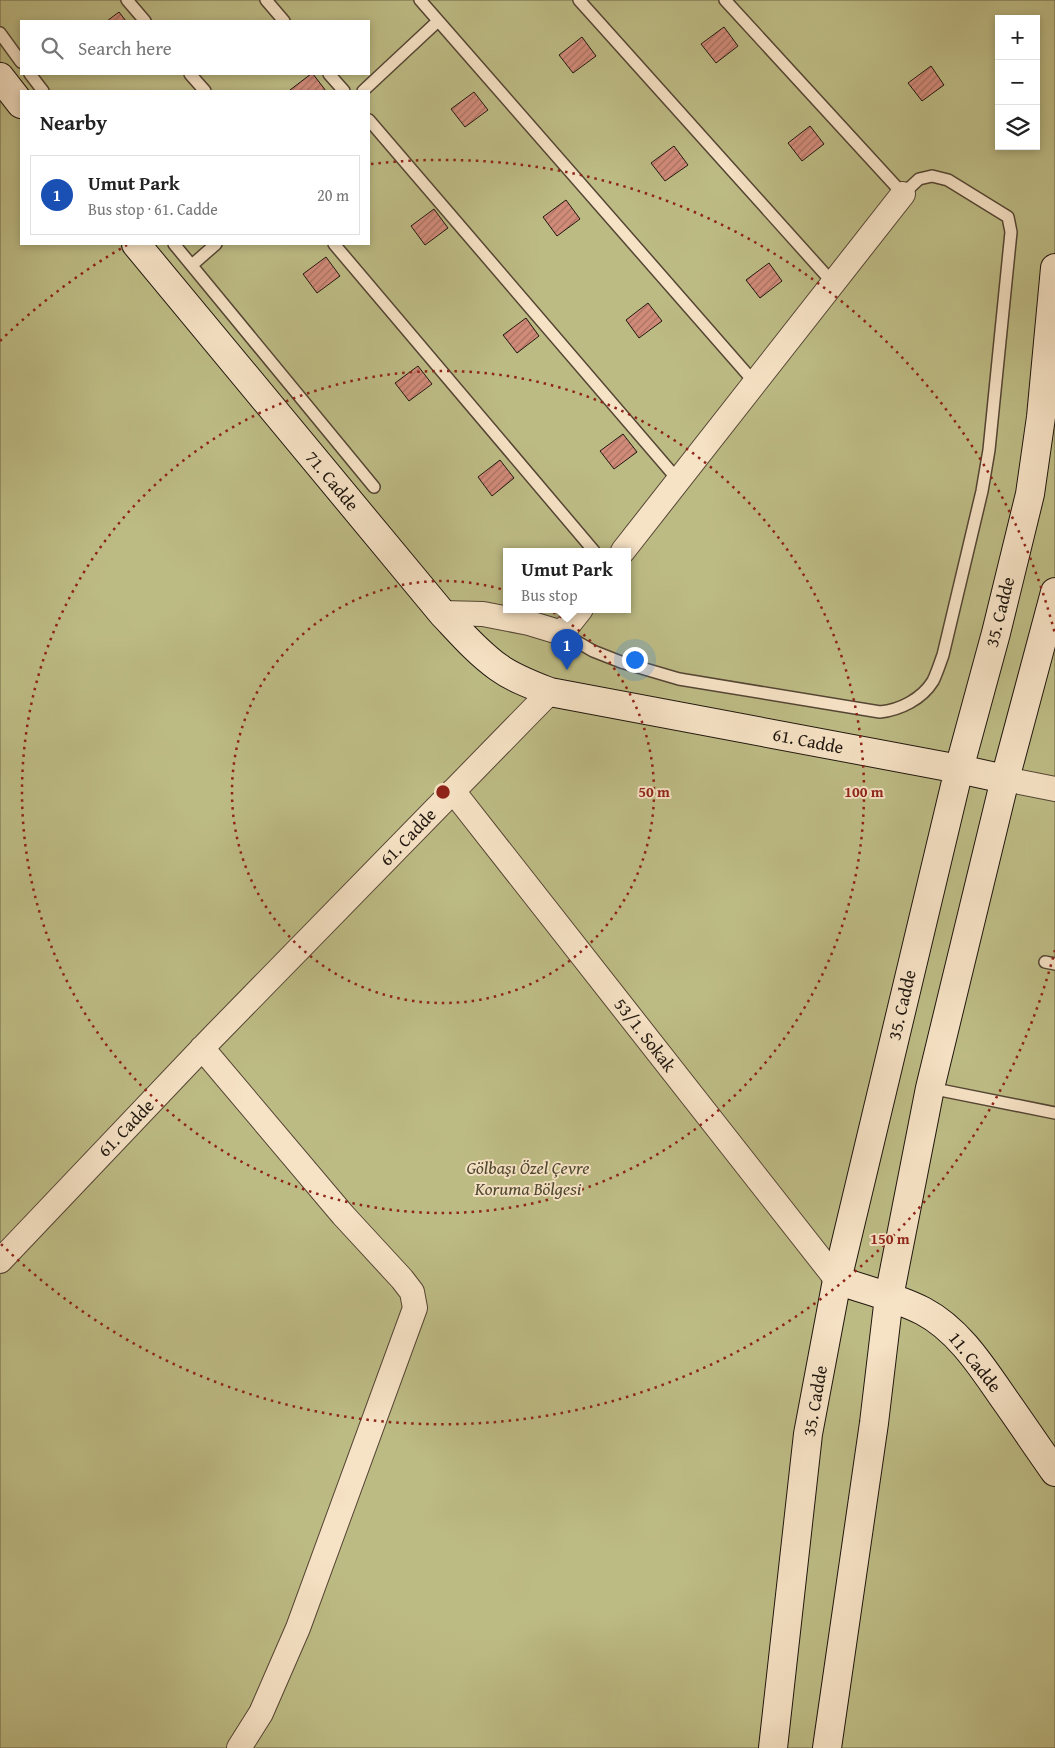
<!DOCTYPE html>
<meta charset="utf-8">
<style>
:root{--surface:#fff;--page:#f2f2f2;--text:#222;--muted:#767676;--line:#e0e0e0;--accent:#d93025}
body{margin:0;font-family:"Gentium Book Plus",serif;background:var(--page);color:var(--text)}
.controls{position:absolute;right:15px;top:15px;display:grid;overflow:hidden;border-radius:0px;box-shadow:0 2px 8px #0003}
.controls button{width:45px;height:45px;display:grid;place-items:center;padding:0;border:0;border-bottom:1px solid var(--line);background:var(--surface);color:var(--text);font:25px sans-serif}
.you{position:absolute;left:634px;top:659px;width:18px;height:18px;margin:-12px;border:4px solid #fff;border-radius:50%;background:#1a73e8;box-shadow:0 0 0 8px #1a73e833}
.badge{display:grid;place-items:center;width:32px;height:32px;border-radius:50%;background:var(--accent);color:#fff;font-size:16px;font-weight:700}
.pin{position:absolute;translate:-50% -41px;filter:drop-shadow(0 1px 2px #0008)}
.pin::after{content:'';position:absolute;top:26px;width:18px;height:15px;background:inherit;clip-path:polygon(0 0,100% 0,50% 100%)}
.popup{position:absolute;left:503px;top:548px;width:128px;height:65px;box-sizing:border-box;display:grid;place-content:center;border-radius:0px;background:var(--surface);filter:drop-shadow(0 1px 4px #0005);font-size:16px;white-space:nowrap;color:var(--muted)}
.popup b{font-size:19px;color:var(--text)}
.popup::after{content:'';position:absolute;left:50%;top:100%;margin-left:-10px;border:10px solid transparent;border-top-color:var(--surface)}
.list{margin:0;padding:0;list-style:none}
h2{display:flex;justify-content:space-between;align-items:center;height:65px;margin:0;padding:0 20px;font-size:21px}
h2 small{font-size:16px;font-weight:400;color:var(--muted)}
.list li{display:grid;grid-template-columns:32px 1fr auto;gap:15px;align-items:center;box-sizing:border-box;height:80px;margin:0 10px 10px;padding:0 10px;border:1px solid var(--line);border-radius:0px}
.list b{display:block;font-size:19px;white-space:nowrap}
.list p{margin:0;font-size:16px;white-space:nowrap;color:var(--muted)}
.list em{font-size:16px;font-style:normal;color:var(--muted)}
.icon{flex:none;width:28px;height:28px;fill:none;stroke:currentColor;stroke-width:2;stroke-linecap:round;stroke-linejoin:round}
.map{position:relative;flex:none;width:1055px;height:1748px;overflow:hidden}
.search{position:absolute;background:var(--surface);box-shadow:0 2px 8px #0003;left:20px;top:20px;width:350px;height:55px;display:flex;align-items:center;gap:12px;box-sizing:border-box;padding:0 18px;border-radius:0px;color:var(--muted);font-size:19px}
.panel{position:absolute;background:var(--surface);box-shadow:0 2px 8px #0003;left:20px;top:90px;width:350px;height:155px;border-radius:0px}
.map>svg:first-child{display:block}
</style>
<div class="map">
<svg width="1055" height="1748" viewBox="0 0 1055 1748">
<defs>
<pattern id="building-hatch" width="6" height="6" patternUnits="userSpaceOnUse" patternTransform="scale(1.25)"><rect width="6" height="6" fill="#d18b79"/><path d="M-1 1l2-2M0 6l6-6M5 7l2-2" fill="none" stroke="#a97162"/></pattern>
</defs>
<rect width="100%" height="100%" fill="#f1d2a6"/>
<filter id="stains"><feTurbulence type="fractalNoise" baseFrequency=".004" numOctaves="4"/><feColorMatrix values="0 0 0 0 .2 0 0 0 0 .09 0 0 0 0 .02 0 0 0 .5 -.17"/></filter>
<radialGradient id="worn" r=".72"><stop offset=".6" stop-color="#630" stop-opacity="0"/><stop offset="1" stop-color="#630" stop-opacity=".3"/></radialGradient>
<path fill="#bdbb84" stroke="#6e6849" fill-rule="evenodd" d="M 0,0 L 1055,0 L 1055,1748 L 0,1748 ZM 999,19 L 1036,19 L 1036,146 L 999,146 ZM 21,21 L 369,21 L 369,74 L 21,74 ZM 21,91 L 369,91 L 369,244 L 21,244 ZM 507,551 L 627,551 L 627,609 L 507,609 Z"/>
<path fill="url(#building-hatch)" stroke="#1f160e" d="M 119,12 L 126,21 L 107,21 Z
M 724,27 L 738,46 L 716,63 L 701,44 Z
M 582,37 L 596,56 L 573,73 L 559,55 Z
M 931,66 L 944,85 L 922,101 L 908,83 Z
M 311,74 L 313,74 L 326,91 L 291,91 L 290,90 Z
M 474,92 L 488,110 L 465,127 L 451,109 Z
M 810,126 L 824,144 L 802,161 L 788,143 Z
M 674,146 L 688,165 L 665,181 L 651,163 Z
M 566,200 L 580,219 L 557,236 L 543,217 Z
M 434,209 L 448,228 L 425,245 L 411,226 Z
M 326,257 L 340,276 L 317,293 L 303,274 Z
M 769,263 L 782,281 L 760,298 L 746,280 Z
M 648,303 L 662,321 L 639,338 L 626,320 Z
M 526,318 L 539,336 L 517,353 L 503,335 Z
M 418,366 L 432,384 L 409,401 L 395,383 Z
M 623,434 L 637,452 L 614,469 L 600,451 Z
M 500,460 L 514,478 L 492,496 L 478,477 Z"/>
<g fill="none" stroke-linecap="round" stroke-linejoin="round">
<defs>
<path id="lane" d="M 127,0 L 145,21
M 266,0 L 284,21
M 420,0 L 755,383
M 579,0 L 833,283
M 0,33 L 21,62
M 30,74 L 43,91
M 190,74 L 205,91
M 329,74 L 344,91
M 363,91 L 438,21
M 369,120 L 678,480
M 174,244 L 374,487
M 334,244 L 594,551
M 192,265 L 216,244
M 562,633 L 593,651 L 621,662 L 679,679 L 880,712 C 900,710 922,699 933,681 C 937,673 940,663 943,655 L 982,491 L 989,450 L 1011,232 L 1008,217 L 948,180 L 932,176 L 919,179 L 903,194 L 725,0
M 1045,962 L 1055,964
M 930,1088 L 1055,1113"/>
<path id="street" d="M 623,551 L 903,194
M 442,613 L 483,614 L 529,623 L 562,633 L 581,609
M 1005,779 L 1055,789
M 453,791 L 837,1280
M 202,1048 L 343,1215 L 402,1279 L 412,1292 L 415,1308 L 298,1628 L 261,1713 L 239,1748
M 0,1261 L 211,1039 L 550,692"/>
<path id="secondary" d="M 0,77 L 21,104
M 136,244 L 442,613 C 460,632 477,652 498,667 C 513,678 532,685 550,692 L 959,769 L 1005,779
M 837,1280 C 865,1290 896,1297 923,1311 C 959,1330 982,1367 1005,1400 C 1022,1424 1038,1448 1055,1472
M 773,1748 L 808,1434 L 837,1280 L 959,769 L 996,633 L 1030,494 L 1041,417 L 1055,268
M 827,1748 L 874,1423 L 889,1297 L 930,1088 L 1005,779 L 1055,592"/>
</defs>
<use href="#lane" stroke="#544534" stroke-width="14"/>
<use href="#street" stroke="#544534" stroke-width="26"/>
<use href="#secondary" stroke="#1f160e" stroke-width="30"/>
<use href="#lane" stroke="#f6e2c5" stroke-width="11"/>
<use href="#street" stroke="#f6e2c5" stroke-width="24"/>
<use href="#secondary" stroke="#f6e2c5" stroke-width="28"/>
</g>
<g fill="none" stroke="#8f2418" stroke-width="2.5" stroke-dasharray="2.5 5">
<circle cx="443" cy="792" r="211"/>
<circle cx="443" cy="792" r="421"/>
<path d="M1055 950A632 632 0 0 1 0 1243M0 341A632 632 0 0 1 127 245M371 164A632 632 0 0 1 1055 634"/>
</g>
<g text-anchor="middle" stroke-width="4" stroke-linejoin="round" paint-order="stroke">
<g font-size="18" fill="#1f160e" stroke="#f6e2c5">
<text transform="translate(332 481) rotate(50)" y="6">71. Cadde</text>
<text transform="translate(1000 612) rotate(-76)" y="6">35. Cadde</text>
<text transform="translate(808 741) rotate(11)" y="6">61. Cadde</text>
<text transform="translate(408 837) rotate(-46)" y="6">61. Cadde</text>
<text transform="translate(902 1005) rotate(-77)" y="6">35. Cadde</text>
<text transform="translate(645 1035) rotate(52)" y="6">53/1. Sokak</text>
<text transform="translate(126 1128) rotate(-46)" y="6">61. Cadde</text>
<text transform="translate(975 1362) rotate(51)" y="6">11. Cadde</text>
<text transform="translate(815 1401) rotate(-80)" y="6">35. Cadde</text>
</g>
<g font-size="18" font-style="italic" fill="#4e4831" stroke="#f6e2c5">
<text x="528" y="1174">Gölbaşı Özel Çevre<tspan x="528" dy="21">Koruma Bölgesi</tspan></text>
</g>
</g>
<circle cx="443" cy="792" r="8" fill="#8f2418" stroke="#f6e2c5" stroke-width="2.5"/>
<g font-size="15" text-anchor="middle" font-weight="bold" fill="#8f2418" stroke="#f6e2c5" stroke-width="4" stroke-linejoin="round" paint-order="stroke">
<text x="654" y="797">50 m</text>
<text x="864" y="797">100 m</text>
<text x="890" y="1244">150 m</text>
</g>
<rect width="100%" height="100%" filter="url(#stains)"/>
<rect width="100%" height="100%" fill="url(#worn)"/>
</svg>
<div class="controls">
<button>+</button>
<button>−</button>
<button><svg class="icon" aria-label="layers" viewBox="0 0 24 24"><path d="M12 4l9 5-9 5-9-5zM3 14l9 5 9-5"/></svg></button>
</div>
<div class="you"></div>
<div class="pin badge" style="left:567px;top:670px;background:#1a4fb4">1</div>
<div class="popup"><b>Umut Park</b>Bus stop</div>
<div class="search"><svg class="icon" aria-label="search" viewBox="0 0 24 24"><circle cx="10" cy="10" r="6"/><path d="M15 15l6 6"/></svg>Search here</div>
<section class="panel">
<h2>Nearby<small></small></h2>
<ul class="list">
<li><span class="badge" style="background:#1a4fb4">1</span><div><b>Umut Park</b><p>Bus stop · 61. Cadde</p></div><em>20 m</em></li>
</ul>
</section>
</div>
